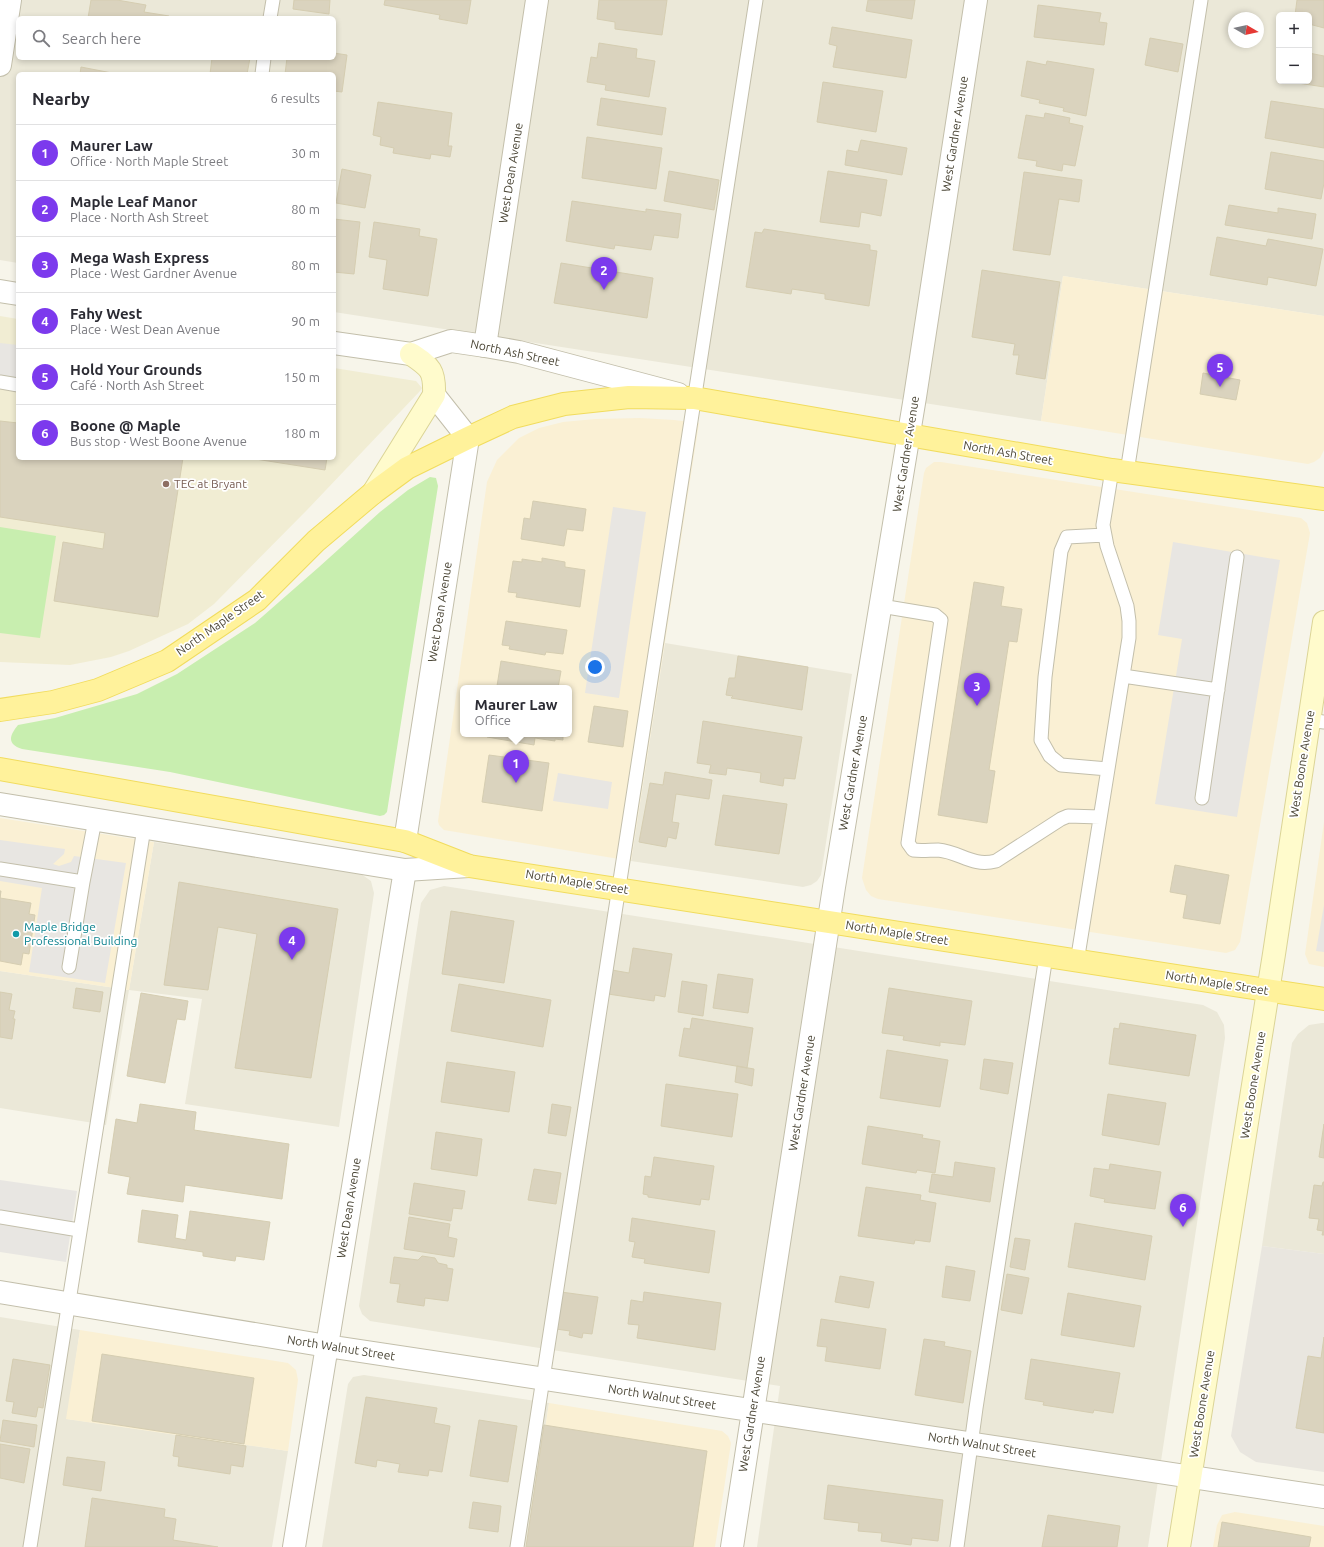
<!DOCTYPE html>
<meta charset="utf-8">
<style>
:root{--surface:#fff;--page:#f7f7f7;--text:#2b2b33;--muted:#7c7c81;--line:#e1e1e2;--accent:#7c3aed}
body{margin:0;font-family:Ubuntu,sans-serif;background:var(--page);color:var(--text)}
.controls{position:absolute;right:12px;top:12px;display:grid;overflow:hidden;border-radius:6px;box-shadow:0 2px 6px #0003}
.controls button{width:36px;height:36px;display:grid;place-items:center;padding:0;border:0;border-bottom:1px solid var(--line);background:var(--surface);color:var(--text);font:20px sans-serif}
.compass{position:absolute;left:1228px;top:12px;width:36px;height:36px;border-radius:50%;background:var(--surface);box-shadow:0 2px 6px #0003;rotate:99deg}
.you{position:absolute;left:595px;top:667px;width:14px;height:14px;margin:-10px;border:3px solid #fff;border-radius:50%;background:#1a73e8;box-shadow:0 0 0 6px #1a73e833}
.badge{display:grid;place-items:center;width:26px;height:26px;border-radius:50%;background:var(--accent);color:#fff;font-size:13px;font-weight:700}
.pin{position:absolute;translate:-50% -33px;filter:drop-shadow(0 1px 2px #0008)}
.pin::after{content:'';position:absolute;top:21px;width:14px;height:12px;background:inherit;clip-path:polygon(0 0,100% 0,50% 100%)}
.popup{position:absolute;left:460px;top:685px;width:112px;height:52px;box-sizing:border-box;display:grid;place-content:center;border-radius:6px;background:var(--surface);filter:drop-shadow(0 1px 3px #0005);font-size:13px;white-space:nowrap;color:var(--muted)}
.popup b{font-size:15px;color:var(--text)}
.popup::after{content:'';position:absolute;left:50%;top:100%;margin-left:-8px;border:8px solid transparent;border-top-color:var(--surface)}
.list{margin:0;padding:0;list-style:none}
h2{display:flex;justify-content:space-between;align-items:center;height:52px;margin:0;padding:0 16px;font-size:17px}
h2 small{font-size:13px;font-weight:400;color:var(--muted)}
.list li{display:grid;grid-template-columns:26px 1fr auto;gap:12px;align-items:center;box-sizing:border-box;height:56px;padding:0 16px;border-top:1px solid var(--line)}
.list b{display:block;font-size:15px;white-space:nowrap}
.list p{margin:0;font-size:13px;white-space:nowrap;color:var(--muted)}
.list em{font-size:13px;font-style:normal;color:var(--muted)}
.icon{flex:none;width:22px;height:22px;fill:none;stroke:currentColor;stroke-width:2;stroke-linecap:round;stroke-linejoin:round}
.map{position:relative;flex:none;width:1324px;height:1547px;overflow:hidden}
.search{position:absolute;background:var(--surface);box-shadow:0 2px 6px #0003;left:16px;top:16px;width:320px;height:44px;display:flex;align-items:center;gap:10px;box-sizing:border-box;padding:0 14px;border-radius:6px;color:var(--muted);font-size:15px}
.panel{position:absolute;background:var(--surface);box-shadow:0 2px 6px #0003;left:16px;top:72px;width:320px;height:388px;border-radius:6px}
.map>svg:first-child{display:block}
</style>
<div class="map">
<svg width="1324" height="1547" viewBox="0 0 1324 1547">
<rect width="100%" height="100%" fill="#f7f5ea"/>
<path fill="#ebe8d8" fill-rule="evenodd" d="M 0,0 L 1324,0 L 1324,316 L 1063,276 L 1041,421 L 334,312 L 334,74 L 18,74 L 18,263 L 0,260 ZM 1279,15 L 1309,15 L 1309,81 L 1279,81 ZM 18,18 L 334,18 L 334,58 L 18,58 ZM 1234,18 L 1258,18 L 1258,42 L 1234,42 Z
M 665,643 L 852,674 L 821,875 L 817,881 L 811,885 L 803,887 L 631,861 Z
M 154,842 L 361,874 L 371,881 L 374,893 L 339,1127 L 185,1104 L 202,999 L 129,990 L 106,1125 L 0,1108 L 0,971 L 129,990 Z
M 444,886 L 1203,1005 L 1217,1012 L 1224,1025 L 1225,1038 L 1148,1547 L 757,1547 L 780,1386 L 370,1321 L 362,1314 L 359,1306 L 421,903 L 430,890 Z
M 1322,1023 L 1324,1023 L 1324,1254 L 1262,1246 L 1292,1043 L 1298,1034 L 1309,1025 Z
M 0,1317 L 80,1330 L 67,1419 L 288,1451 L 272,1547 L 0,1547 Z
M 364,1375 L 549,1403 L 527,1547 L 322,1547 L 348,1384 L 353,1377 Z"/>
<path fill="#faf0d4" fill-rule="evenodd" d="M 1063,276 L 1324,316 L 1324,450 L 1320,458 L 1314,462 L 1308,464 L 1041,421 Z
M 640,418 L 674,420 L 699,423 L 631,861 L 444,830 L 439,825 L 438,821 L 487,482 L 497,460 L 519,438 L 539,428 L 563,422 L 596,419 ZM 463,688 L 569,688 L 569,734 L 463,734 Z
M 934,462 L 941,462 L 1301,518 L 1307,523 L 1310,533 L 1240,942 L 1235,950 L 1226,953 L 878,899 L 871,896 L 866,890 L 862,878 L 924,473 L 926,468 Z
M 0,818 L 154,842 L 129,990 L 0,971 Z
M 1324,822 L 1324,967 L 1309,964 L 1305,954 Z
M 80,1330 L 288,1363 L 296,1370 L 298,1380 L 288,1451 L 66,1419 Z
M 549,1403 L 722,1431 L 728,1436 L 731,1443 L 715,1547 L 527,1547 Z
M 1235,1512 L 1324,1526 L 1324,1547 L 1213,1547 L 1217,1525 L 1222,1515 Z"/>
<path fill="#e9e6df" d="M 1262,1246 L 1324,1254 L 1324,1472 L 1256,1462 L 1240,1452 L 1231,1436 Z"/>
<path fill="#f1edd3" d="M 0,316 L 18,319 L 18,458 L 334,458 L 334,368 L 416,381 L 422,388 L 420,391 L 307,510 L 214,604 L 188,624 L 129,651 L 111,657 L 70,665 L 0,662 Z"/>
<path fill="#c8eeaf" d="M 430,477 L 436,478 L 438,486 L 387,812 L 384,815 L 380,816 L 170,772 L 22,749 C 7,744 9,736 18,725 L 55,718 L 137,694 L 177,674 L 255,623 L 319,567 L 380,512 L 408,490 Z
M 0,527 L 56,536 L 40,638 L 0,633 Z"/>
<path fill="#e8e6e2" d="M 0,343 L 18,345 L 18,380 L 0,377 Z
M 613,507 L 646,512 L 619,698 L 585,693 Z
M 1173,542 L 1280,560 L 1237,817 L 1155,804 L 1182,639 L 1158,635 Z
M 558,773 L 612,782 L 608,809 L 553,801 Z
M 0,840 L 65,849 L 64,854 L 53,864 L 59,866 L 71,862 L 74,856 L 126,863 L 105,983 L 29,972 L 42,888 L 0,881 Z
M 1324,905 L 1324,952 L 1316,951 Z
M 0,1180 L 77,1191 L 66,1262 L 0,1252 Z"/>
<path fill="#dad3be" stroke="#d5cdb1" d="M 91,0 L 117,0 L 146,5 L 144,12 L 169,16 L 168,18 L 88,18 Z
M 294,0 L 330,0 L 329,14 L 293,9 Z
M 385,0 L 471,0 L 467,24 L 439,19 L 440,15 L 384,5 Z
M 599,0 L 667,0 L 662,35 L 615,29 L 615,22 L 597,19 Z
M 868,0 L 915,0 L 912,19 L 866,11 Z
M 1297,0 L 1324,0 L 1324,28 L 1309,24 L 1309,15 L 1295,15 Z
M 1038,5 L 1101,13 L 1099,22 L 1107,23 L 1104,45 L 1034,37 Z
M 832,27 L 912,40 L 906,78 L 833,67 L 837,46 L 829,44 Z
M 1150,38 L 1183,44 L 1178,72 L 1145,65 Z
M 599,43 L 637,49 L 636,58 L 655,61 L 649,97 L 605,90 L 606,85 L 587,82 L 591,57 L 597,58 Z
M 334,53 L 347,55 L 342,92 L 334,91 L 334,74 L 285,74 L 287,58 L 334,58 Z
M 1309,53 L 1324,56 L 1324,87 L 1298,83 L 1299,81 L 1309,81 Z
M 212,58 L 250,58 L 247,74 L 210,74 Z
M 1027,61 L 1046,65 L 1047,61 L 1094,69 L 1086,116 L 1063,111 L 1064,108 L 1039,103 L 1040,100 L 1021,96 Z
M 81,67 L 117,74 L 80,74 Z
M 823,82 L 883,91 L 876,132 L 817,122 Z
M 601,98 L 666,108 L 662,135 L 597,125 Z
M 1271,101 L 1324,109 L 1324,148 L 1265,138 Z
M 378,102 L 452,113 L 448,146 L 452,146 L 450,157 L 431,154 L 430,159 L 393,153 L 394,148 L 380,145 L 381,137 L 373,135 Z
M 1045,113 L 1070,118 L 1069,123 L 1083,126 L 1075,166 L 1063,164 L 1062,171 L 1036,166 L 1037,161 L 1018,158 L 1026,115 L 1044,118 Z
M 587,137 L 662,148 L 656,189 L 582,178 Z
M 861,140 L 907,148 L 902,175 L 845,165 L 847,150 L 858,152 Z
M 1271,152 L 1324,161 L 1324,183 L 1321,199 L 1265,189 Z
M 342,169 L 371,175 L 365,208 L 336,203 Z
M 669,171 L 719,180 L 714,210 L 664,201 Z
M 828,171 L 887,180 L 881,216 L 861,212 L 859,227 L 820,222 Z
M 1024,172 L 1082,180 L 1079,202 L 1059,199 L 1050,255 L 1013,250 Z
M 572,201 L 646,212 L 646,209 L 681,214 L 678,238 L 654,235 L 651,250 L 615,245 L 614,249 L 566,241 Z
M 1229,205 L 1278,213 L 1278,208 L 1316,214 L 1312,239 L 1225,225 Z
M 334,219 L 360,222 L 354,274 L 334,272 Z
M 374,222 L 420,229 L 419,236 L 437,239 L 428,296 L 383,289 L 387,260 L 369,257 Z
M 764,229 L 870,245 L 870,250 L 877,251 L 869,306 L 825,299 L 825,294 L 792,289 L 791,294 L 746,287 L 755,232 L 762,233 Z
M 1217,237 L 1266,246 L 1268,239 L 1323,249 L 1316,286 L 1268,277 L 1267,285 L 1210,275 Z
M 561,263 L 653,278 L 647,318 L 554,303 Z
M 982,270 L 1060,282 L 1045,379 L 1016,374 L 1019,355 L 1013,355 L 1015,344 L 972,337 Z
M 1203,373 L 1240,380 L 1236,400 L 1200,394 Z
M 0,421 L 18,423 L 18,458 L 183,458 L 158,617 L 54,601 L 63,542 L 103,549 L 105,533 L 0,517 Z
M 249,458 L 327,458 L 325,470 Z
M 533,501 L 586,509 L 583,531 L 567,529 L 564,546 L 521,539 L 524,518 L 530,519 Z
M 542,558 L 565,562 L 565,567 L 585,570 L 580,607 L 516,597 L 517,593 L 508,592 L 513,561 L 522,562 L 522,559 L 542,562 Z
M 974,582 L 1004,587 L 1001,606 L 1022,609 L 1017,642 L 1009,641 L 989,770 L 995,771 L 987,823 L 938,815 Z
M 506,621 L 567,630 L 563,654 L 546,652 L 545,655 L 509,649 L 510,646 L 502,645 Z
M 738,656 L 808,667 L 802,710 L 731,698 L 733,696 L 726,695 L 729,678 L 735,678 Z
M 501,661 L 561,671 L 558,688 L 503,688 L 497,686 Z
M 594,706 L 628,711 L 623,747 L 588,742 Z
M 703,721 L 802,737 L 795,779 L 784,778 L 783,786 L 760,782 L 761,773 L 727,768 L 726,775 L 709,773 L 711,765 L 697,763 Z
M 487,734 L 563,734 L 563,740 L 555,739 L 555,741 L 535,738 L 534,745 L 487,737 Z
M 489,755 L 549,763 L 542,811 L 482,802 Z
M 665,772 L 712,780 L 709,799 L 676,794 L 672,822 L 679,823 L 676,839 L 668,837 L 666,847 L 639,842 L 650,783 L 663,785 Z
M 723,795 L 787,804 L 779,854 L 715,845 Z
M 1175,865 L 1229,875 L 1220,924 L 1183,918 L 1187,895 L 1170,892 Z
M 179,882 L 338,909 L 311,1078 L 235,1068 L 257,934 L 218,927 L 208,990 L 164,985 Z
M 0,891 L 1,891 L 0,898 L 31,903 L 29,914 L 35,915 L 29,954 L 23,953 L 21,965 L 0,961 Z
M 451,911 L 514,921 L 504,983 L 442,974 Z
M 633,948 L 672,954 L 665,997 L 655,995 L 654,1001 L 608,994 L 612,970 L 629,973 Z
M 718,974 L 753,979 L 748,1013 L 713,1008 Z
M 682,981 L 707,985 L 703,1016 L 678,1012 Z
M 459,984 L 551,1000 L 543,1047 L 451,1031 Z
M 76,988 L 103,992 L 100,1012 L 73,1008 Z
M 889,988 L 972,1001 L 965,1045 L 940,1042 L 940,1046 L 903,1040 L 904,1036 L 882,1033 Z
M 0,992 L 12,994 L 9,1010 L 15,1011 L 13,1019 L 15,1019 L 12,1039 L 0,1037 Z
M 141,993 L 188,1001 L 185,1020 L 177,1019 L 165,1083 L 127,1076 Z
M 692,1018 L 753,1028 L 747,1068 L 679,1056 L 684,1028 L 690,1029 Z
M 1120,1023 L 1196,1035 L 1189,1076 L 1109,1064 L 1114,1028 L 1119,1029 Z
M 887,1050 L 948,1060 L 940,1107 L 880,1098 Z
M 984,1059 L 1013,1063 L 1008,1094 L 980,1089 Z
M 447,1062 L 515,1072 L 509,1112 L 441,1102 Z
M 737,1066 L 754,1069 L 752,1086 L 735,1082 Z
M 666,1084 L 738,1094 L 732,1137 L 661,1126 Z
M 1108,1094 L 1166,1103 L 1159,1145 L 1102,1135 Z
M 140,1104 L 196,1112 L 194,1130 L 289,1144 L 282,1199 L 185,1185 L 183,1202 L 127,1194 L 130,1177 L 108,1173 L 116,1119 L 137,1123 Z
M 552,1104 L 571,1107 L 566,1136 L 548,1133 Z
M 1324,1124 L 1324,1158 L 1319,1157 Z
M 868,1126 L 923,1135 L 922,1138 L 940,1141 L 935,1173 L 917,1170 L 916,1173 L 862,1164 Z
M 436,1132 L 482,1139 L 477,1176 L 431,1169 Z
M 654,1157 L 714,1166 L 709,1200 L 701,1199 L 700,1205 L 648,1197 L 648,1195 L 643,1194 L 645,1176 L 651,1177 Z
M 955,1162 L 995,1168 L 990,1202 L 929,1192 L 932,1174 L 953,1177 Z
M 1110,1164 L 1161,1172 L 1155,1209 L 1104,1202 L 1105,1199 L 1090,1196 L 1094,1168 L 1109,1170 Z
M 534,1169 L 561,1173 L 556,1204 L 528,1200 Z
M 1323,1182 L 1324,1182 L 1324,1235 L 1322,1235 L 1323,1231 L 1317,1230 L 1319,1219 L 1309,1218 L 1314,1185 L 1322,1186 Z
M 414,1183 L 465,1191 L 462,1209 L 453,1208 L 451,1221 L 409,1214 Z
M 866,1187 L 921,1195 L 920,1200 L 936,1203 L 930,1242 L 915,1240 L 914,1244 L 858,1236 Z
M 142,1210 L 178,1215 L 175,1238 L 186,1240 L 190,1211 L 270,1222 L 264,1260 L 236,1256 L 235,1261 L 203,1256 L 203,1252 L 138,1242 Z
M 409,1217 L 450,1224 L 448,1237 L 457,1239 L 454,1257 L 404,1249 Z
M 632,1218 L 715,1231 L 709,1273 L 644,1263 L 645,1259 L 632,1257 L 635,1242 L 629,1241 Z
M 1075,1223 L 1152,1236 L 1145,1280 L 1068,1267 Z
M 1015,1238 L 1030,1240 L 1025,1270 L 1010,1267 Z
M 422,1256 L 435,1258 L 438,1263 L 447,1265 L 447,1268 L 453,1269 L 448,1301 L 425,1298 L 424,1306 L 397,1302 L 400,1284 L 390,1283 L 394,1257 L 418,1260 Z
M 946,1266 L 975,1271 L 970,1301 L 942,1297 Z
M 1007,1274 L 1029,1278 L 1022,1314 L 1001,1310 Z
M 840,1276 L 874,1282 L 869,1308 L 835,1302 Z
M 561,1292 L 598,1297 L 592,1334 L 583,1333 L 582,1338 L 569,1335 L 570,1331 L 556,1329 Z
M 644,1292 L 721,1303 L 715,1350 L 637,1338 L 639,1325 L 628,1324 L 631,1300 L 643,1302 Z
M 1068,1293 L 1141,1306 L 1134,1347 L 1061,1335 Z
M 821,1319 L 886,1329 L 880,1369 L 825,1361 L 827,1347 L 817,1346 Z
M 1324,1337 L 1324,1433 L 1296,1428 L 1308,1356 L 1321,1358 Z
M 924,1339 L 945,1342 L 944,1346 L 971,1351 L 963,1403 L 915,1395 Z
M 102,1354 L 254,1378 L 244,1444 L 92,1421 Z
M 13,1359 L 50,1365 L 43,1408 L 38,1407 L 36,1417 L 12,1413 L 14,1402 L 6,1401 Z
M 1031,1359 L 1120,1373 L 1113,1413 L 1094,1410 L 1093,1413 L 1043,1405 L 1044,1402 L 1025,1399 Z
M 366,1397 L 437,1408 L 434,1423 L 450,1426 L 442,1472 L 429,1470 L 428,1476 L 398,1472 L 400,1464 L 377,1460 L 376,1467 L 355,1463 Z
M 3,1420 L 37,1425 L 34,1447 L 0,1441 Z
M 479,1420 L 517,1426 L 508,1482 L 470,1476 Z
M 544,1425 L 707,1451 L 693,1547 L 526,1547 Z
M 176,1435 L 246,1446 L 243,1467 L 231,1465 L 230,1474 L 178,1466 L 179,1457 L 173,1456 Z
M 0,1444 L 30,1449 L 24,1483 L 0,1478 Z
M 67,1457 L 105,1462 L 101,1491 L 63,1485 Z
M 828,1485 L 943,1500 L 938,1541 L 912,1538 L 911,1545 L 881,1541 L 882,1533 L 858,1531 L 859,1523 L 824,1519 Z
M 92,1498 L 165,1509 L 164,1517 L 176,1519 L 173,1540 L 218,1547 L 85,1547 Z
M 473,1502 L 501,1506 L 498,1532 L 469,1528 Z
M 1048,1515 L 1120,1526 L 1117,1547 L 1042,1547 Z
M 1222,1522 L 1311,1537 L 1309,1547 L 1218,1547 Z"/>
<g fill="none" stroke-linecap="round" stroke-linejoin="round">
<defs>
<path id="service" d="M 270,18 L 273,0
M 262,74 L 264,58
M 0,382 L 18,385
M 1127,472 L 1201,0
M 1105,535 L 1067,537 L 1061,551 L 1045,677 L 1041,740 L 1050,756 L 1061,765 L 1108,769
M 881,606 L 935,615 L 941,620 L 908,843 L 913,850 C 921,851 930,850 938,850 C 961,852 971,867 996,861 L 1061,819 L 1068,816 L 1100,817
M 1123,676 L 1218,690
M 1309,720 L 1324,722
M 1202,798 L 1237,557
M 0,869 L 83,882 L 95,820
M 1077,962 L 1129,638 L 1129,621 L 1127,606 L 1107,546 L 1103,525 L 1112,470
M 69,967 L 83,882
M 0,1217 L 79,1230
M 30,1547 L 144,828
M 517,1547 L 756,0
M 957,1547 L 976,1408 L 1046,956"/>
<path id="minor" d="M 0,65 L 10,0
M 485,346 L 537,0
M 405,841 L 468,438 L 434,395
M 0,1292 L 327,1346 L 1324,1497
M 294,1547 L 405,870
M 732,1547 L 834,887 L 915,397 L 976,0"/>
<path id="tertiary" d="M 0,291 L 18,294
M 334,343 L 411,354 L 451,341 L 485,346 L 519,352 L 678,394
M 0,804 L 405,870 L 469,866"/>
<path id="secondary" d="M 373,493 L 434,395 C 435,370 430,367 411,354
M 1179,1547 L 1274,954 L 1324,622"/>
<path id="primary" d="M 0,710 L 53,702 L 98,690 L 167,661 L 257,600 L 316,541 L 373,493 L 407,468 L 468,438 L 513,417 L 564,404 L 629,397 L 694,398 L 1112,470 L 1324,499
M 0,769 L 405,841 L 469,866 L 1324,999"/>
</defs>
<use href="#service" stroke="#c3bfab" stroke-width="15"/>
<use href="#minor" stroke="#c3bfab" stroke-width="24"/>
<use href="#tertiary" stroke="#c3bfab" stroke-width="24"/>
<use href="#secondary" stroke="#dbd496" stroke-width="24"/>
<use href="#primary" stroke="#f1dc5e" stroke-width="24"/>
<use href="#service" stroke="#fff" stroke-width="13"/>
<use href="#minor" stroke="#fff" stroke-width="22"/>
<use href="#tertiary" stroke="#fff" stroke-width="22"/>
<use href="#secondary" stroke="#fffbcc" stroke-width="22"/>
<use href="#primary" stroke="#fff29b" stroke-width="22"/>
</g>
<circle fill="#8d6e63" stroke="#fff" stroke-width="1.5" cx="166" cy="484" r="4"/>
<circle fill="#0f9aa8" stroke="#fff" stroke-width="1.5" cx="16" cy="934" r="4"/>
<g text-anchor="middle" stroke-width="3.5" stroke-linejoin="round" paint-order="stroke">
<g font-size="12" fill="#4c4737" stroke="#fff">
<text transform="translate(955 134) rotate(-81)" y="4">West Gardner Avenue</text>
<text transform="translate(511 173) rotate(-81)" y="4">West Dean Avenue</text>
<text transform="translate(515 353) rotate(12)" y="4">North Ash Street</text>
<text transform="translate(1008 453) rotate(10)" y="4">North Ash Street</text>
<text transform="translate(906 454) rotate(-81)" y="4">West Gardner Avenue</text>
<text transform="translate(440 612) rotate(-81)" y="4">West Dean Avenue</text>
<text transform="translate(220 623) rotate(-35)" y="4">North Maple Street</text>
<text transform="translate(1302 764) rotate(-81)" y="4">West Boone Avenue</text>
<text transform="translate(853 773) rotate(-80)" y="4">West Gardner Avenue</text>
<text transform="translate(577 882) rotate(9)" y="4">North Maple Street</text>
<text transform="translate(897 933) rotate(9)" y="4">North Maple Street</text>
<text transform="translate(1217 983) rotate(9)" y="4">North Maple Street</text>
<text transform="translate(1253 1085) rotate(-81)" y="4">West Boone Avenue</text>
<text transform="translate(802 1093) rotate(-81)" y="4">West Gardner Avenue</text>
<text transform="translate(349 1208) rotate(-81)" y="4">West Dean Avenue</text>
<text transform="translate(341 1348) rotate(9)" y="4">North Walnut Street</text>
<text transform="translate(662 1397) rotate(9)" y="4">North Walnut Street</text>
<text transform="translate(1202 1404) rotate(-81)" y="4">West Boone Avenue</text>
<text transform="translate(752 1414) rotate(-81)" y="4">West Gardner Avenue</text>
<text transform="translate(982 1445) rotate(9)" y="4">North Walnut Street</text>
</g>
<g font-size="12" fill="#785e54" stroke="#fff" text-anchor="start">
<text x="174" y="488">TEC at Bryant</text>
</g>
<g font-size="12" fill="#0d838f" stroke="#fff" text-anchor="start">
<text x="24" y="931">Maple Bridge<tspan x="24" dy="14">Professional Building</tspan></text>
</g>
</g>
</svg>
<div class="controls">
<button>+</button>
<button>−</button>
</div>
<svg class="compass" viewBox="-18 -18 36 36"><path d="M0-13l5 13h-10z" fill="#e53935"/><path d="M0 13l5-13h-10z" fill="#7c7c81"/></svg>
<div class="you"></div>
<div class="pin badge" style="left:516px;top:783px">1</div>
<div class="popup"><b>Maurer Law</b>Office</div>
<div class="pin badge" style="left:604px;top:290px">2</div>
<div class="pin badge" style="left:977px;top:706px">3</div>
<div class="pin badge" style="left:292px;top:960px">4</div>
<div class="pin badge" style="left:1220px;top:387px">5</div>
<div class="pin badge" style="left:1183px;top:1227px">6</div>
<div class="search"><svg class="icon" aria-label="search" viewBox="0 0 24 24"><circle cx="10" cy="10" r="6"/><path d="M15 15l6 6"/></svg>Search here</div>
<section class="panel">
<h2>Nearby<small>6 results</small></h2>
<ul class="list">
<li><span class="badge">1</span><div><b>Maurer Law</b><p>Office · North Maple Street</p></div><em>30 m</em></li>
<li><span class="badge">2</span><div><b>Maple Leaf Manor</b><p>Place · North Ash Street</p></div><em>80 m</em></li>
<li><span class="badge">3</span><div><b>Mega Wash Express</b><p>Place · West Gardner Avenue</p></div><em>80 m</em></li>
<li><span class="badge">4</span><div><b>Fahy West</b><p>Place · West Dean Avenue</p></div><em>90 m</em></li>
<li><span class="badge">5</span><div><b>Hold Your Grounds</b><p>Café · North Ash Street</p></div><em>150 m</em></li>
<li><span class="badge">6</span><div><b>Boone @ Maple</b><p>Bus stop · West Boone Avenue</p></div><em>180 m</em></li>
</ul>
</section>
</div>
